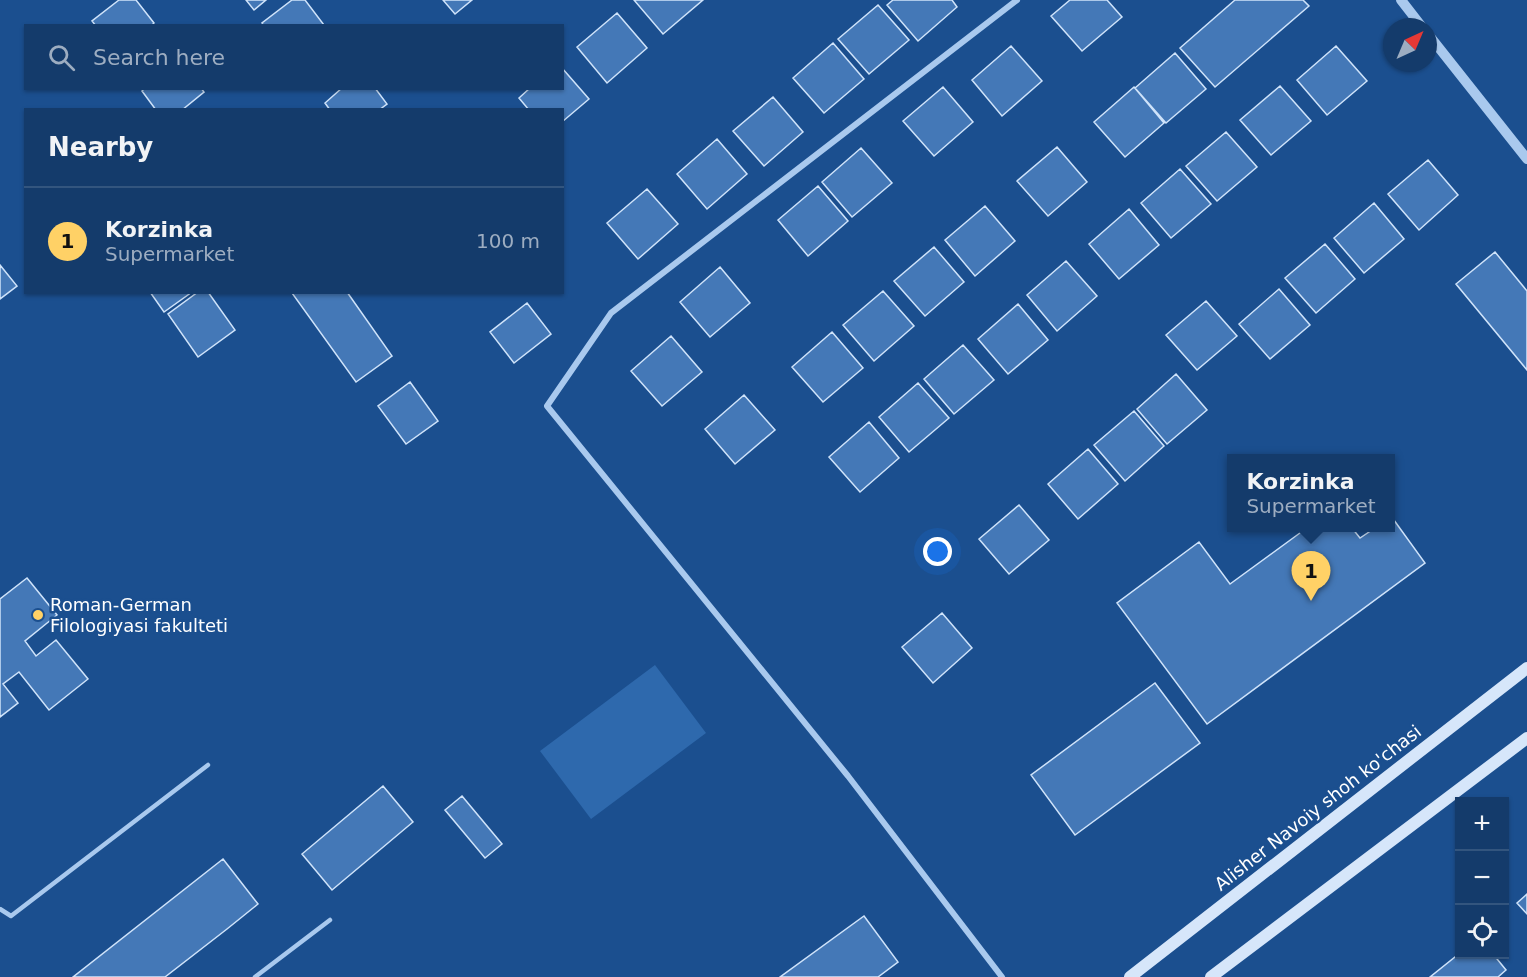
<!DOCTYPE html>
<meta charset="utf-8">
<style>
:root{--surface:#143b6b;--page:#1d4271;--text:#f1f3f6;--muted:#9dadc1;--line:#33557e;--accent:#ffd166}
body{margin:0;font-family:"DejaVu Sans",sans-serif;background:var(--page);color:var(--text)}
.controls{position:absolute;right:18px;bottom:18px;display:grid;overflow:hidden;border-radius:0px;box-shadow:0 2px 4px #0004}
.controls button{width:54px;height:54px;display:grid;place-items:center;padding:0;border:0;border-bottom:2px solid var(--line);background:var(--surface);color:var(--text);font:30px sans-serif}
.compass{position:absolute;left:1383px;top:18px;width:54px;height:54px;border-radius:50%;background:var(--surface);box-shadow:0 2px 4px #0004;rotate:44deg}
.you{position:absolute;left:938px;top:552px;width:21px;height:21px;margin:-15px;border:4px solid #fff;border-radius:50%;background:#1a73e8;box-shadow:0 0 0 9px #1a73e833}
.badge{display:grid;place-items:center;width:39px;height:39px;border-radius:50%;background:var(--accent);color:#111;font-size:20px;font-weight:700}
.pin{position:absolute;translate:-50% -50px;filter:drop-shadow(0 2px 3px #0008)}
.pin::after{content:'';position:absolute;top:32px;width:21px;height:18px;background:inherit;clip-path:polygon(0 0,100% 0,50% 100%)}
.popup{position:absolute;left:1227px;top:454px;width:168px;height:78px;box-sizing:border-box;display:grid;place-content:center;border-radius:0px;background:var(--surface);filter:drop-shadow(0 2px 4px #0005);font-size:20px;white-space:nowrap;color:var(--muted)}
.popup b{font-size:22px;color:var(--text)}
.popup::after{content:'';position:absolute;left:50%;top:100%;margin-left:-12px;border:12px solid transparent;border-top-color:var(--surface)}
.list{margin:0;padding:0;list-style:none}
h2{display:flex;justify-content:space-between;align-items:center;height:78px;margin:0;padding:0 24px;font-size:26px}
h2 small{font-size:20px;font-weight:400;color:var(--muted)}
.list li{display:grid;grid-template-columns:39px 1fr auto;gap:18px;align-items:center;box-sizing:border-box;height:108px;padding:0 24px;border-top:2px solid var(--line)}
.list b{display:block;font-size:22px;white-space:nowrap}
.list p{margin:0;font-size:20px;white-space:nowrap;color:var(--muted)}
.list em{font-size:20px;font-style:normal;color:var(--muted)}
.icon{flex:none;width:33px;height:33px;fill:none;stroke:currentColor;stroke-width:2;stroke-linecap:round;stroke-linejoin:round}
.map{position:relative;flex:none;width:1527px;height:977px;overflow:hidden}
.search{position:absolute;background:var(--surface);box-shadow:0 2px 4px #0004;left:24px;top:24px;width:540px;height:66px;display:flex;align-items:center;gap:15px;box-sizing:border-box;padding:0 21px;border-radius:0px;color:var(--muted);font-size:22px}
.panel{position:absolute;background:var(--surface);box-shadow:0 2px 4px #0004;left:24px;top:108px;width:540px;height:186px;border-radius:0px}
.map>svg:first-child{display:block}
</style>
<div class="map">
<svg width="1527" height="977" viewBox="0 0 1527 977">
<rect width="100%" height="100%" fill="#1b4f8f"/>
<path fill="#2e69ad" d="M 655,665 L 706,733 L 591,819 L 540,751 Z"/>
<path fill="#4478b7" stroke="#cfe3fa" stroke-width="1.5" d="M 119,0 L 136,0 L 154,23 L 151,26 L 96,26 L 92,21 Z
M 246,0 L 266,0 L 254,10 Z
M 292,0 L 305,0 L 324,25 L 264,26 L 262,23 Z
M 443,0 L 472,0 L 455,14 Z
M 634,0 L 703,0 L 663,34 Z
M 893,0 L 952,0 L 957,7 L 918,41 L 887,5 Z
M 1070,0 L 1107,0 L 1122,17 L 1082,51 L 1051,16 Z
M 1235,0 L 1303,0 L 1309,6 L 1215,87 L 1180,48 Z
M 878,5 L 909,40 L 869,74 L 838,39 Z
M 617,13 L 647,48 L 607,83 L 577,47 Z
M 833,43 L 864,79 L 824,113 L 793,78 Z
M 1011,46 L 1042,81 L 1002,116 L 972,80 Z
M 1336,46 L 1367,81 L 1327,115 L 1297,80 Z
M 1175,53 L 1206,89 L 1166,123 L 1135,88 Z
M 562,68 L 589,99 L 562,122 L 562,110 L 529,110 L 519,98 L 530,88 L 562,88 Z
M 1280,86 L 1311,121 L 1271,155 L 1240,120 Z
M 943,87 L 973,122 L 934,156 L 903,121 Z
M 1134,87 L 1164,123 L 1125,157 L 1094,122 Z
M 145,88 L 201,88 L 204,92 L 182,110 L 156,110 L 142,91 Z
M 342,88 L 375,88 L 387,104 L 379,110 L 330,110 L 325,103 Z
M 773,97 L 803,132 L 764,166 L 733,131 Z
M 1226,132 L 1257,167 L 1217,201 L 1186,166 Z
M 717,139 L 747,174 L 707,209 L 677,174 Z
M 1057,147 L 1087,182 L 1048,216 L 1017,181 Z
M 861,148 L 892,183 L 852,217 L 822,182 Z
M 1428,160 L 1458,195 L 1419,230 L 1388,194 Z
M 1180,169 L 1211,204 L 1171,238 L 1141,203 Z
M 818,186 L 848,221 L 808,256 L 778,220 Z
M 647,189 L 678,224 L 638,259 L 607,223 Z
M 1374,203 L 1404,239 L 1364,273 L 1334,238 Z
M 985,206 L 1015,241 L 975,276 L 945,240 Z
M 1129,209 L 1159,245 L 1119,279 L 1089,244 Z
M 1325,244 L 1355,279 L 1316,313 L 1285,278 Z
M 934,247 L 964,282 L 925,316 L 894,281 Z
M 1495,252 L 1527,291 L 1527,370 L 1456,284 Z
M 1066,261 L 1097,296 L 1057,331 L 1027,295 Z
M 0,265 L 17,286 L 0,299 Z
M 720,267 L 750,303 L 710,337 L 680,302 Z
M 1279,289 L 1310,325 L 1270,359 L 1239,324 Z
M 883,291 L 914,326 L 874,361 L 843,325 Z
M 150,292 L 192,292 L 164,312 Z
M 198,292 L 208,292 L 235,330 L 198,357 L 168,314 Z
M 347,292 L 392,356 L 356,382 L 292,293 Z
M 1206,301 L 1237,336 L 1197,370 L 1166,335 Z
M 527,303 L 551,334 L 514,363 L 490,332 Z
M 1018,304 L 1048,340 L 1008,374 L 978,339 Z
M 832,332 L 863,368 L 823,402 L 792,367 Z
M 671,336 L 702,372 L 662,406 L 631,371 Z
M 963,345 L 994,380 L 954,414 L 924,379 Z
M 1176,374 L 1207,410 L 1167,444 L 1137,409 Z
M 410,382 L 438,421 L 406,444 L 378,406 Z
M 918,383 L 949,418 L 909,452 L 879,417 Z
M 744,395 L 775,430 L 735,464 L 705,429 Z
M 1134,411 L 1164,446 L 1125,481 L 1094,445 Z
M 869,422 L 899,458 L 860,492 L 829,457 Z
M 1088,449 L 1118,484 L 1078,519 L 1048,484 Z
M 1019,505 L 1049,540 L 1009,574 L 979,539 Z
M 1391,516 L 1425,563 L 1207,724 L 1117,603 L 1199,542 L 1230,584 L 1304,530 L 1302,528 L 1352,528 L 1360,538 L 1375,528 L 1390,528 Z
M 27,578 L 57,615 L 25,641 L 36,656 L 56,640 L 88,679 L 49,710 L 19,672 L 3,684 L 18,703 L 0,717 L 0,599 Z
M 942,613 L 972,648 L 933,683 L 902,647 Z
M 1155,683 L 1200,743 L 1075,835 L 1031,775 Z
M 383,786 L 413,822 L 332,890 L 302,854 Z
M 462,796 L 502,844 L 485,858 L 445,810 Z
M 223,859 L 258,904 L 227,929 L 165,977 L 73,977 Z
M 1527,894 L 1527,914 L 1517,903 Z
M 864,916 L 898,962 L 878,977 L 780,977 Z
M 1460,953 L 1493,954 L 1506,970 L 1498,977 L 1430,977 Z"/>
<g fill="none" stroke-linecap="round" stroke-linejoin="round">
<path stroke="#a9c9ee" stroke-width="4.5" d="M 0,909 L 11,916 L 208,765
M 255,977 L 330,920"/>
<path stroke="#a9c9ee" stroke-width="6" d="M 1002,977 L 848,776 L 547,406 L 611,313 L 1017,0"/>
<path stroke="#a9c9ee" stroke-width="10" d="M 1401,0 L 1422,27
M 1428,34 L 1527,159"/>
<path stroke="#d6e6fa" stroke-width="12" d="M 1130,977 L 1527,668
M 1211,977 L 1527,738"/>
</g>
<circle fill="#ffd166" stroke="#1b4f8f" stroke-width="2" cx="38" cy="615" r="6"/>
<g text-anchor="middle" stroke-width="5" stroke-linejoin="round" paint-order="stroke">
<g font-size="18" fill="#fff" stroke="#1b4f8f" text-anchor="start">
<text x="50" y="611">Roman-German<tspan x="50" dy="21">Filologiyasi fakulteti</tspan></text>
</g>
<g font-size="18" fill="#fff" stroke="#1b4f8f">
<text transform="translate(1318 808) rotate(-38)" y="6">Alisher Navoiy shoh ko'chasi</text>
</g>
</g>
</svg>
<div class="controls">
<button>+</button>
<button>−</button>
<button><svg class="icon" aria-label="locate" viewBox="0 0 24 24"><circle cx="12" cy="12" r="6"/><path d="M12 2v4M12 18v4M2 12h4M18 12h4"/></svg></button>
</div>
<svg class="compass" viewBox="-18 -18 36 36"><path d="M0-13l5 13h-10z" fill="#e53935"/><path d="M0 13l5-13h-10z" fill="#9dadc1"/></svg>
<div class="you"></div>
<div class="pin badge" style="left:1311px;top:601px">1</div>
<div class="popup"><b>Korzinka</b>Supermarket</div>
<div class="search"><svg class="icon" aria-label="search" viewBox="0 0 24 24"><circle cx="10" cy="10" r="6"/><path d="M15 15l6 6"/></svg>Search here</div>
<section class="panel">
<h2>Nearby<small></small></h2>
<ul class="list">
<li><span class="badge">1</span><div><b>Korzinka</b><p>Supermarket</p></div><em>100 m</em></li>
</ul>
</section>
</div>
